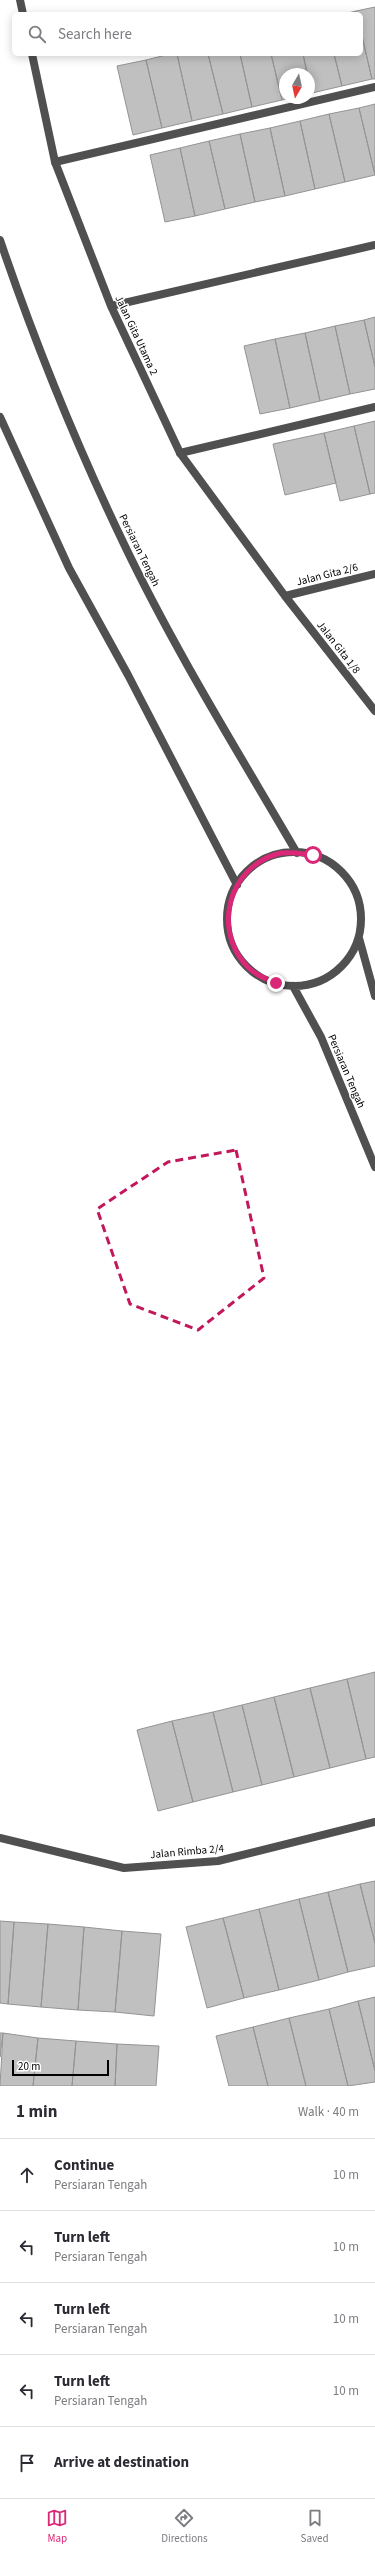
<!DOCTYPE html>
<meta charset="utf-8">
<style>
:root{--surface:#fff;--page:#f7f7f7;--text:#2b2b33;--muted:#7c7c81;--line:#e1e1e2;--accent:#db2777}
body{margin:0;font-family:"Source Sans 3",sans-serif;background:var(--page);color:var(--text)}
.compass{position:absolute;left:279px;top:68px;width:36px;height:36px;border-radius:50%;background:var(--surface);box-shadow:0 2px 10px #0003;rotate:189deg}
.scale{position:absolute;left:12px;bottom:10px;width:97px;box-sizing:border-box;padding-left:4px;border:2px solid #000;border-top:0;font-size:11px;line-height:14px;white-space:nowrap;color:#000;-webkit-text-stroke:3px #fff;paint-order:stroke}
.stop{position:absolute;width:12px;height:12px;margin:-9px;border:3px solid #db2777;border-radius:50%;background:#fff}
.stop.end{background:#db2777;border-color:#fff;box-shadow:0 1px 4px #0008}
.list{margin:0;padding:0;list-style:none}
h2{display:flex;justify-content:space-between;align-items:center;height:52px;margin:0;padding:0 16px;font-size:17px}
h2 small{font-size:13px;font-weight:400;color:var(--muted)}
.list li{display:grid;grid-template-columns:26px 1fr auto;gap:12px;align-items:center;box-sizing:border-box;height:72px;padding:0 16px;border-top:1px solid var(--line)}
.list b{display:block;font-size:15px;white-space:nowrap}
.list p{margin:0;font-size:13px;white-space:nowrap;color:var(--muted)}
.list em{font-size:13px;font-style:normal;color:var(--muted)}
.icon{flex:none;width:22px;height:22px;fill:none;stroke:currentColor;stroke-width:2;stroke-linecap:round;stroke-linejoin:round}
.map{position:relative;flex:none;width:375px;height:2086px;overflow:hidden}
.search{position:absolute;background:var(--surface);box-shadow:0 2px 10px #0003;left:12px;right:12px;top:12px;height:44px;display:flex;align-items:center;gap:10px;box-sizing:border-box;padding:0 14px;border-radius:6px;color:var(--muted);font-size:15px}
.sheet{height:412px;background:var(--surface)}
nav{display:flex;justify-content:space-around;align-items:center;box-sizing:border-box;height:56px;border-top:1px solid var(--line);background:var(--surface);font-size:11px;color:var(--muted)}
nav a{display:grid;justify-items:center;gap:2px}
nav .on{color:var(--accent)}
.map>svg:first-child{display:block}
</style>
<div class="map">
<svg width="375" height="2086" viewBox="0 0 375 2086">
<rect width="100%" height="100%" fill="#fff"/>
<path fill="#c0c0c0" stroke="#949494" d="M 375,7 L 375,79 L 372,79 L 361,32 L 361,14 L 357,14 L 356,11 Z
M 356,11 L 357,14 L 344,14 Z
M 361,32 L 372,79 L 342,86 L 334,54 L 361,54 Z
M 170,54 L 177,54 L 192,121 L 162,128 L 146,60 Z
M 177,54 L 208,54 L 223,114 L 192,121 Z
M 208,54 L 240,54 L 252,107 L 223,114 Z
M 240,54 L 271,54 L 282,100 L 252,107 Z
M 271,54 L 303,54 L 307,74 L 285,74 L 285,98 L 290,98 L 282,100 Z
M 303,54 L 334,54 L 342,86 L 312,93 Z
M 146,60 L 162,128 L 133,135 L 117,66 Z
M 309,81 L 312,93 L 309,94 Z
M 375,104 L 375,175 L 359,108 Z
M 359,108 L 375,175 L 345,182 L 329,114 Z
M 329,114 L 345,182 L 315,189 L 300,121 Z
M 300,121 L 315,189 L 285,196 L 270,128 Z
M 270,128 L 285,196 L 255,202 L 240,134 Z
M 240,134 L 255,202 L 225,209 L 209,141 Z
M 209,141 L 225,209 L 195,216 L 180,148 Z
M 180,148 L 195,216 L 165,222 L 150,155 Z
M 375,317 L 375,367 L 364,320 Z
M 364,320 L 375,367 L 375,389 L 350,394 L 335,326 Z
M 335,326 L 350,394 L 320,401 L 305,333 Z
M 305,333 L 320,401 L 290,408 L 275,339 Z
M 275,339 L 290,408 L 260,414 L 244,346 Z
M 375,421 L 375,493 L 370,494 L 354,426 Z
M 354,426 L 370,494 L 340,501 L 324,433 Z
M 324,433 L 336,483 L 285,495 L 273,444 Z
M 375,1672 L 375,1757 L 366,1759 L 347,1679 Z
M 347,1679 L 366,1759 L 330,1768 L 310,1688 Z
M 310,1688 L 330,1768 L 294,1777 L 274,1697 Z
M 274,1697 L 294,1777 L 262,1785 L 242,1705 Z
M 242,1705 L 262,1785 L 233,1792 L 213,1712 Z
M 213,1712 L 233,1792 L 193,1802 L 172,1721 Z
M 172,1721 L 193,1802 L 158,1811 L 137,1730 Z
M 375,1881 L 375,1943 L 360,1884 Z
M 360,1884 L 375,1943 L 375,1966 L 348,1972 L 328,1892 Z
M 328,1892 L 348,1972 L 319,1980 L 299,1899 Z
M 299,1899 L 319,1980 L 279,1990 L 259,1909 Z
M 259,1909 L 279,1990 L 244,1998 L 223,1918 Z
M 223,1918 L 244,1998 L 207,2008 L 186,1927 Z
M 0,1921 L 14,1922 L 8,2004 L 0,2003 Z
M 14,1922 L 48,1924 L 41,2007 L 8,2004 Z
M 48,1924 L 84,1927 L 78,2010 L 41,2007 Z
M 84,1927 L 122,1931 L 115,2012 L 78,2010 Z
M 122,1931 L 161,1934 L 154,2016 L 115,2012 Z
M 375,1997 L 375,2071 L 358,2001 Z
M 358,2001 L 375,2071 L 375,2082 L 348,2086 L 329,2009 Z
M 329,2009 L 348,2086 L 306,2086 L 289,2018 Z
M 289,2018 L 306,2086 L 268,2086 L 253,2027 Z
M 253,2027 L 268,2086 L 229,2086 L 216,2036 Z
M 0,2033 L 3,2033 L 0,2057 Z
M 3,2033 L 38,2038 L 33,2086 L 0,2086 Z
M 38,2038 L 76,2041 L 72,2086 L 33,2086 Z
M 76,2041 L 117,2044 L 115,2086 L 72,2086 Z
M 117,2044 L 159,2046 L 156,2086 L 115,2086 Z"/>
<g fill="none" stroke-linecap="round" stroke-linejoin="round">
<path stroke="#505050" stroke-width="8" d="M 55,162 L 375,87
M 180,453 L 375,407"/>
<path stroke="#505050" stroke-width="8" d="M 20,0 L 23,14
M 32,54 L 55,162 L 111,306 L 180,453 L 285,596 L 375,711
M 111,306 L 375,245
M 285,596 L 375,574
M 0,1838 L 124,1868 L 218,1861 L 375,1822"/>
<path stroke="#505050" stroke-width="8" d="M 0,240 C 35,343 76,444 123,542 C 174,649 237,750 297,853
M 0,417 L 69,568 L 128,675 L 237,885
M227 919a67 67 0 1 1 134 0a67 67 0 1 1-134 0Z
M 359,938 L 375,996
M 293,986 L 321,1037 L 375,1167"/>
</g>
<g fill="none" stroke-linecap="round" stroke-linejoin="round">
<path stroke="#db2777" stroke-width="5" d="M 276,983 C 264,978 253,974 245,964 C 213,927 229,868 277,854 C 288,851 302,854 313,855"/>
</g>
<path fill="none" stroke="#c2185b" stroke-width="3" stroke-dasharray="8 5" stroke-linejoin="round" d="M 236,1150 L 264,1278 L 198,1330 L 130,1304 L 97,1209 L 168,1162 Z"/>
<g text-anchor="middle" stroke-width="3" stroke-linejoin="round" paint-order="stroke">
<g font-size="11" fill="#000" stroke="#fff">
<text transform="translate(137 335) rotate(65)" y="4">Jalan Gita Utama 2</text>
<text transform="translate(140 550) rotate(64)" y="4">Persiaran Tengah</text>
<text transform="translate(327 574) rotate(-14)" y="4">Jalan Gita 2/6</text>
<text transform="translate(339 647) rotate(52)" y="4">Jalan Gita 1/8</text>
<text transform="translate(347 1071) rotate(67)" y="4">Persiaran Tengah</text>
<text transform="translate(187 1851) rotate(-5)" y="4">Jalan Rimba 2/4</text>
</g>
</g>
</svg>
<svg class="compass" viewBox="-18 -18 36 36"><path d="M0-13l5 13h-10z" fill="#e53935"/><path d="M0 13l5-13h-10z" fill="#7c7c81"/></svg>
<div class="scale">20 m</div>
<div class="stop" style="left:313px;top:855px"></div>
<div class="stop end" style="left:276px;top:983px"></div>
<div class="search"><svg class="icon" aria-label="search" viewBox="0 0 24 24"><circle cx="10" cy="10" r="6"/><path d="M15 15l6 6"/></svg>Search here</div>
</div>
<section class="sheet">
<h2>1 min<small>Walk · 40 m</small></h2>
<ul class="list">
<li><svg class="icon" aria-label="ahead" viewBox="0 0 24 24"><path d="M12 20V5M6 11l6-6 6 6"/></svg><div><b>Continue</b><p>Persiaran Tengah</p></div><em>10 m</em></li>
<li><svg class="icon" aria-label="left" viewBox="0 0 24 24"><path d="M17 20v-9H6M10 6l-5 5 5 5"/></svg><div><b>Turn left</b><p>Persiaran Tengah</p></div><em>10 m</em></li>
<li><svg class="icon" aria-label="left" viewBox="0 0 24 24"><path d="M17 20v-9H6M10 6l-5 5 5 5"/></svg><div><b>Turn left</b><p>Persiaran Tengah</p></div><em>10 m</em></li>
<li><svg class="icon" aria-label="left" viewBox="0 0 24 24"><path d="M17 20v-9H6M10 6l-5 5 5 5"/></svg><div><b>Turn left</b><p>Persiaran Tengah</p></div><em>10 m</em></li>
<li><svg class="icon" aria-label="arrive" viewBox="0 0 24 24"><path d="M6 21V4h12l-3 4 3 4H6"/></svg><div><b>Arrive at destination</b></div></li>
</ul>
</section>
<nav>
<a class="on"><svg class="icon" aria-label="map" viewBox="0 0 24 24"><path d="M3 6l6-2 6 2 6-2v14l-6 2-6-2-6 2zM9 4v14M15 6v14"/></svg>Map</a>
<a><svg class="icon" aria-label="directions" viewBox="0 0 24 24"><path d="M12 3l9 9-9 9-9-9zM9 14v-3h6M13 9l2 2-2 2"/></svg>Directions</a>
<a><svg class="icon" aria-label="saved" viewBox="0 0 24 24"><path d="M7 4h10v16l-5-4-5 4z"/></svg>Saved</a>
</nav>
